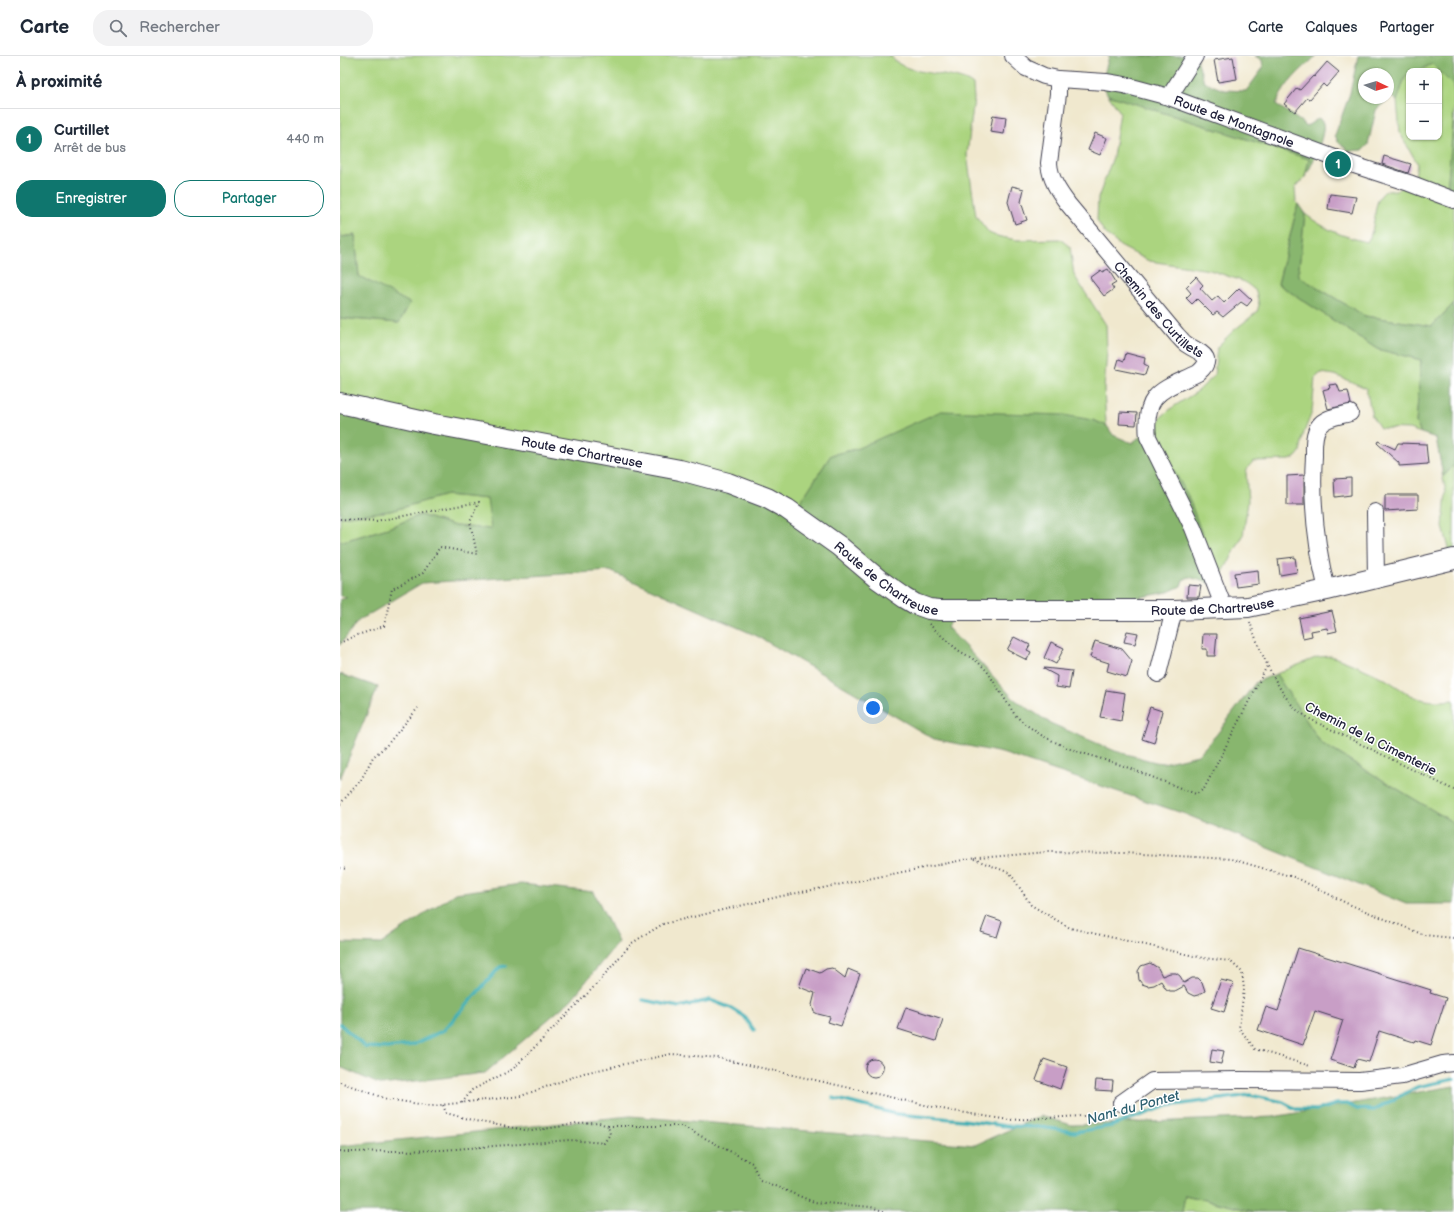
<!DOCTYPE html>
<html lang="fr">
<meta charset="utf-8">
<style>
:root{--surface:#fff;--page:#f2f2f3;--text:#1f2937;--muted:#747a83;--line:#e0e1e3;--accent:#0f766e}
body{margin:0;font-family:"Balsamiq Sans",sans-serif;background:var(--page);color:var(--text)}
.controls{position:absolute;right:12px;top:12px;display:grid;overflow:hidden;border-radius:8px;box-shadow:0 1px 3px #0004}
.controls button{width:36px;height:36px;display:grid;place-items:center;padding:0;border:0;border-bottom:1px solid var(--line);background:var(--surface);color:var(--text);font:20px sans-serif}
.compass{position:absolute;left:1018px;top:12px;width:36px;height:36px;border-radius:50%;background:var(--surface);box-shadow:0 1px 3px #0004;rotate:94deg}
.you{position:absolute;left:533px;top:652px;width:14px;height:14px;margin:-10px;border:3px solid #fff;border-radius:50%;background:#1a73e8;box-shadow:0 0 0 6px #1a73e833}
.badge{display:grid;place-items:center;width:26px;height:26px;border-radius:50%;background:var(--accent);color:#fff;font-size:13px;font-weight:700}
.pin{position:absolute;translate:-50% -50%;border:2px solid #fff;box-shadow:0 1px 4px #0006}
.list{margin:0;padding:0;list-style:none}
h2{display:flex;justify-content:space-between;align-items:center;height:52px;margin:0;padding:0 16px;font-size:17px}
h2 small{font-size:13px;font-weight:400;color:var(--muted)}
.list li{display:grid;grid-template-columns:26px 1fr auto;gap:12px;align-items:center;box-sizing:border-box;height:60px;padding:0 16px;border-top:1px solid var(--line)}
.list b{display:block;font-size:15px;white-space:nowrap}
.list p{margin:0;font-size:13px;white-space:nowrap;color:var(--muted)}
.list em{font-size:13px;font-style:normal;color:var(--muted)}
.actions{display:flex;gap:8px;padding:12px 16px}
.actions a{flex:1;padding:9px 0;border:1px solid var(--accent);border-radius:16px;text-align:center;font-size:14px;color:var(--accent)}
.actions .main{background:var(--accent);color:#fff}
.icon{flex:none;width:22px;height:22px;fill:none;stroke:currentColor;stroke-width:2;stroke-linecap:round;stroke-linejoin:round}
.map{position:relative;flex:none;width:1114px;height:1156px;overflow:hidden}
header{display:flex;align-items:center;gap:24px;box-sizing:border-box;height:56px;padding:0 20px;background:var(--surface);border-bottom:1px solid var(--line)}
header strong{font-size:19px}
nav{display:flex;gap:22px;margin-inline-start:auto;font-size:14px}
.search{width:280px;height:36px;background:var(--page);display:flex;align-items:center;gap:10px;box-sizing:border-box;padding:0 14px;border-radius:16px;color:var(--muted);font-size:15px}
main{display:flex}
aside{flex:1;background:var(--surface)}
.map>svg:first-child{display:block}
</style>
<header>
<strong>Carte</strong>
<div class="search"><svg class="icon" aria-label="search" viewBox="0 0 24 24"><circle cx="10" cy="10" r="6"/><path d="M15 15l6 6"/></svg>Rechercher</div>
<nav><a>Carte</a><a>Calques</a><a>Partager</a></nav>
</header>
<main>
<aside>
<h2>À proximité<small></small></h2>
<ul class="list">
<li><span class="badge">1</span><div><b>Curtillet</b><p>Arrêt de bus</p></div><em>440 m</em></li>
</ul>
<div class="actions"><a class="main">Enregistrer</a><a>Partager</a></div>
</aside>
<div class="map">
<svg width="1114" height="1156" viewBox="0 0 1114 1156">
<rect width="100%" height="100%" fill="#fff"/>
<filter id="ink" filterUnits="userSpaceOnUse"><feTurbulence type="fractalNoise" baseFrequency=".025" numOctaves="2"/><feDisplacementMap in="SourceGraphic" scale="8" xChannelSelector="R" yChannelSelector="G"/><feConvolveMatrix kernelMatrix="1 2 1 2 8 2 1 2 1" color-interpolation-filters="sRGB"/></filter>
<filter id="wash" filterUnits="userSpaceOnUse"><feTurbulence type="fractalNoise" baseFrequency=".012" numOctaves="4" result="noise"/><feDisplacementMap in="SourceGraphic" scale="16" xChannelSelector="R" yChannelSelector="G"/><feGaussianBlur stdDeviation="0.9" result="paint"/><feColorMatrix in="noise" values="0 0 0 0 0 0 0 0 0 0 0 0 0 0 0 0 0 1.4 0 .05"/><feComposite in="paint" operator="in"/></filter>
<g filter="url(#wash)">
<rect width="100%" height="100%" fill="#f0e8ce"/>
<path fill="#abd47f" stroke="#667b5d" d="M 0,0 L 551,0 C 564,22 617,14 633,29 L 634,43 L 627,99 L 636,160 L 649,177 L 656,180 L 677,184 L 720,183 L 730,191 L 734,219 L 766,269 L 767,296 L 764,333 L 766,367 L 767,370 L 753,364 L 516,393 L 491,399 L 459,448 L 0,340 L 0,262 L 58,267 L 19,220 L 15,179 L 0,181 Z
M 1092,8 L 1099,15 L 1078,15 Z
M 1099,15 L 1114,30 L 1114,69 L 1107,134 L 1114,141 L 1114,247 L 1092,270 L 1025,260 L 958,220 L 965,158 C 986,174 1001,180 1027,186 C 1037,173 1032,148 1042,138 C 1046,133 1052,136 1056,134 C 1063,131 1069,125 1075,121 L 1077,107 L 1060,77 L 1057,45 L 1065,21 L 1069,19 L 1069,81 L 1099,81 Z
M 768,39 L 969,103 L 965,121 L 955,132 L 956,146 L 958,148 L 938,228 L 1037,293 L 1081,304 L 1076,367 L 1081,377 L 1069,373 L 1040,372 L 1032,360 L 1026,332 L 995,319 L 981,317 L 975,322 L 972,356 L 964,376 L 960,396 L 956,401 L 950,404 L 914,405 L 909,410 L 906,416 L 908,445 L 903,480 L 882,518 L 865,486 L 819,391 L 798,382 L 818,368 L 821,361 L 833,351 L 858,335 L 874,320 L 877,291 L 893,275 L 917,256 L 919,249 L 916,235 L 905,226 L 870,214 L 809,205 L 780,190 L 764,176 L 757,164 L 758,142 L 773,101 L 780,56 Z
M 1114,409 L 1114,510 L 1103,471 L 1106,436 L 1102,418 L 1104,420 Z
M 105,439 L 148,443 L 151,473 L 115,470 L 80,459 L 48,472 L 0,486 L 0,461 L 50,455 Z
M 991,600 C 1010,607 1028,614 1045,623 C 1054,628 1061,634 1069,638 C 1083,646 1098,646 1114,644 L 1114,767 L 981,687 L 936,618 L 978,601 Z
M 845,1139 L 916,1156 L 842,1156 Z"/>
<path fill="#88b66e" stroke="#556c54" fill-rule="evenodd" d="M 769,0 L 856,0 L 864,26 L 884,34 L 906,35 L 923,12 L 922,4 L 915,0 L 976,0 C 960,15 945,27 936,48 L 967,70 L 979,62 C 980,64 982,65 983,67 C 986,78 971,112 965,121 L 969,103 L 768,39 C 759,26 766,14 769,0 Z
M 1018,0 L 1114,0 L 1114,30 L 1092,8 L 1078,15 L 1069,15 L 1069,19 L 1065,21 L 1057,45 L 1051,40 L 1036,54 L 1028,89 L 1023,94 L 1009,95 L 998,86 L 995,79 L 1010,37 ZM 1024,18 L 1048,18 L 1048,42 L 1024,42 Z
M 1114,57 L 1114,141 L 1107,134 Z
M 958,148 L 965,158 L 958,220 L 1025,260 L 1092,270 L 1114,247 L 1114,409 L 1103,420 L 1096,382 L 1081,377 L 1076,367 L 1081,304 L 1037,293 L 938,228 Z
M 15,179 L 19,220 L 70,247 L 59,267 L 0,262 L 0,181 Z
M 0,340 L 459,448 L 491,399 L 516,393 L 601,355 L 723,359 L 753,364 L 767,370 L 773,379 L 792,387 L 798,382 L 819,391 L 831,409 L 848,440 L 865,486 L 882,518 L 876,529 L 849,521 L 843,524 L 841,530 L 828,536 L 776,546 L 620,546 L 607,571 L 674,643 L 710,667 L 775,695 L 815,706 L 823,707 L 858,699 L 877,678 L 916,626 L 936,618 L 981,687 L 1114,767 L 1114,848 L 1066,848 L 845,758 L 662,697 L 594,683 L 417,580 L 270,515 L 82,527 L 18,565 L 0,589 L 0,544 L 7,541 L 0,540 L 0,486 L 48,472 L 80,459 L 115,470 L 151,473 L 147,443 L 106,439 L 50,455 L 0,461 Z
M 0,618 L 38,631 L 0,723 Z
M 181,828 L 254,836 L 278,886 L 231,944 L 145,1017 L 41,1029 L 0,1011 L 0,887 L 41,888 L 115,837 Z
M 1114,1030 L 1114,1156 L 916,1156 L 845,1139 L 842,1156 L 0,1156 L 0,1090 L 290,1060 L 635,1089 L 700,1060 L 732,1069 L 933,1061 Z"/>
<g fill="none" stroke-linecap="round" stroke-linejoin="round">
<path stroke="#3daeb4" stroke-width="3.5" d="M 303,944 L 339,951 L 370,944 L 391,952 L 404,960 L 414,974
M 0,968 L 25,991 L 47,992 L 73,989 L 104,974 L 160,911 L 166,910
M 493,1042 L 556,1058 L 623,1064 L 665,1070 L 701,1071 L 735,1076 L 771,1070 L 827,1050 L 910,1039 L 943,1046 L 956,1053 L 977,1054 L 997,1048 L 1007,1048 L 1017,1053 L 1034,1054 L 1077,1031 L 1114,1023"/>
</g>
<g id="blocks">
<path fill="#c89ec6" d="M 893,1 L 897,23 L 878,26 L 874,4 Z
M 987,6 L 999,16 L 986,31 L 983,28 L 970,43 L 967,42 L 955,56 L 944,48 L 957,32 L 960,34 L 973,20 L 974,21 Z
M 653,59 L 666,61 L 664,78 L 650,76 Z
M 755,77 L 767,82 L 760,99 L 748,94 Z
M 1044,100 L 1071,108 L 1068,117 L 1042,108 Z
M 672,130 L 684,133 L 681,146 L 687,164 L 675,168 L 668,146 Z
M 990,138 L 1016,141 L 1012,157 L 988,153 Z
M 768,213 L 776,226 L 771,229 L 774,233 L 764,240 L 750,222 L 761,214 L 762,216 Z
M 856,221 L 863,229 L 860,232 L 872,245 L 878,240 L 884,247 L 899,232 L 912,244 L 907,250 L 901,246 L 883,261 L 877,256 L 873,259 L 857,243 L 852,248 L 846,242 L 851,237 L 846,231 Z
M 786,297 L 805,302 L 804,308 L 808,310 L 805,319 L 776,313 L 779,303 L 784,305 Z
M 997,328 L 1000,336 L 1008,335 L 1011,348 L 988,353 L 983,334 L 990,332 L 989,329 Z
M 780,356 L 797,357 L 796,369 L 779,368 Z
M 1038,385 L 1055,393 L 1058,387 L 1086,388 L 1088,408 L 1059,410 L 1059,407 L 1037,387 Z
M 964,419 L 964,449 L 947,449 L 947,420 Z
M 1011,422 L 1011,439 L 995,441 L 994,423 Z
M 1045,439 L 1078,439 L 1078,453 L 1045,455 Z
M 955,501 L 957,516 L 940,519 L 938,503 Z
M 918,514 L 919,528 L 896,531 L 894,517 Z
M 848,529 L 861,530 L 859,541 L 847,541 Z
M 992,555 L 997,575 L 988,577 L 987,572 L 971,575 L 972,580 L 963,582 L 959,562 Z
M 787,575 L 798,577 L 795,588 L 784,586 Z
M 863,578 L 877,578 L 875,600 L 867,600 L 867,593 L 862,593 Z
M 674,581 L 690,589 L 687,594 L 691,596 L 687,604 L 667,594 Z
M 755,585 L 782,593 L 792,605 L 787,621 L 767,615 L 769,607 L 750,601 Z
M 711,586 L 724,592 L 716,608 L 704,602 Z
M 704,612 L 732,615 L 729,633 L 716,631 L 717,620 L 704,613 Z
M 766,634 L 785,637 L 781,665 L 760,661 Z
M 810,651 L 822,655 L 814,687 L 802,683 L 808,664 L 806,663 Z
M 647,860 L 662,865 L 657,881 L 641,876 Z
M 958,892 L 1091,934 L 1090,937 L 1106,942 L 1091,989 L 1075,984 L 1074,986 L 1039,975 L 1029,1006 L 1017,1003 L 1014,1012 L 990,1004 L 1003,964 L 975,955 L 963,989 L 918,974 L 926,951 L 938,955 Z
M 810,907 L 818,912 L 822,920 L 830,917 L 836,917 L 840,920 L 844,927 L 852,922 L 858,922 L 862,926 L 865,935 L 858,939 L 854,940 L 848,937 L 844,930 L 835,935 L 830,935 L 826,933 L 821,925 L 814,929 L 808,930 L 802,928 L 799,924 L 798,915 L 801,910 Z
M 466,912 L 480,917 L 486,913 L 492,912 L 505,922 L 508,913 L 520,918 L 501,970 L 488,966 L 490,961 L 478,958 L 474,956 L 472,949 L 475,937 L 459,931 Z
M 881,924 L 893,927 L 884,956 L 871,952 Z
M 566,951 L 603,963 L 596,985 L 558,973 Z
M 872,993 L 884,995 L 881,1008 L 870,1006 Z
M 704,1003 L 727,1011 L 720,1033 L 696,1024 Z
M525 1012a9 9 0 1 1 18 0a9 9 0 1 1-18 0Z
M 756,1024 L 773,1025 L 772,1035 L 755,1034 Z"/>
</g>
</g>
<g filter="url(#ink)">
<use href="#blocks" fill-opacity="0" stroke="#414051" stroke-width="1"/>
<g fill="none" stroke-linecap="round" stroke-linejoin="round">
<defs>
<g id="minor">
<path id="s1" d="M 673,0 L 686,12 L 704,20 L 718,23 L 766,26 L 784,29 L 829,41 L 1011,108 L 1069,127 L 1114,144"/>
<path id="s2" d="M 718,23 L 718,38 L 709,107 C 710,123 719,136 728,148 L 837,279 C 840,282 843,286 846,288 C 857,296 878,300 858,317 C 823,334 803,336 808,381 L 853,472 L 881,544 L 883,553"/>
<path d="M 829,41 L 855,0"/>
<path d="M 1035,456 L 1036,522"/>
<path d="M 987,534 C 976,490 971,446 974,400 C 974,390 973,378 979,370 C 985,361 1000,360 1010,357"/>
<path d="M 818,618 L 834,554"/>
<path d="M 781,1047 L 812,1025 L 900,1024 L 1020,1025 L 1062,1020 L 1103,1008 L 1114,1007"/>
</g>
<g id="major">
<path id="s3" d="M 0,347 L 94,368 L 340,414 L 388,427 L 427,442 L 447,453 L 499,490 L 538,523 L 565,542 L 575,548 L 589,553 L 600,554 L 834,554 L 908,551 L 987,534 L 1114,503"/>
</g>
</defs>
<use href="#minor" stroke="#414051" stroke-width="18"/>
<use href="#major" stroke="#414051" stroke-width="22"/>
<path stroke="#414051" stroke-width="2" stroke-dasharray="1 3" stroke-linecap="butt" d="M 0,463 L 36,465 L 139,446 L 130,466 L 137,498 L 100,491 L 83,517 L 52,533 L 44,570 L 12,581 L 0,587
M 910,566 C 918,591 938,637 957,654 C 961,657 966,660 970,663 L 1114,734
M 589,568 L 605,583 L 618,594 L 638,606 L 647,615 L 675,659 L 685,668 L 701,679 L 727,692 L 781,709 L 856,738 L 864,733 L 927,610
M 0,748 L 21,724 L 33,701 L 46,690 L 78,652
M 634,803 L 670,817 L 691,849 L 730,872 L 863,902 L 890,905 L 902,916 L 904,933 L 899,972 L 915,993 L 970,1010
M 0,812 L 7,813
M 0,1026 L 47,1043 L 92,1050 L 181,1040 L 244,1017 L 331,998 L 378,1002 L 607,1054 L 669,1064 L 760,1059 L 770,1054
M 122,1047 L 132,1034 L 173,1013 L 252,933 L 292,887 L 323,868 L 442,840 L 628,803 L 706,796 L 784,797 L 891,803 L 957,822 L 1006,847 L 1084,879 L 1114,882
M 268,1070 L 342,1070 L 412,1107 L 420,1124 L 474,1146 L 531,1151 L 546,1156
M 0,1095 L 7,1096 L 103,1094 L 230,1084 L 264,1087 L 270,1078 L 268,1070 L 259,1067 L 237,1068 L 191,1075 L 135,1065 L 106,1057 L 103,1049"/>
<use href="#minor" stroke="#fff" stroke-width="16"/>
<use href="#major" stroke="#fff" stroke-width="20"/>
</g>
</g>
<g text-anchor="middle" stroke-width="3" stroke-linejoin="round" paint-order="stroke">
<g font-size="13" fill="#22223b" stroke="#fff">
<text dy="5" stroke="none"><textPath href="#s1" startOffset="234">Route de Montagnole</textPath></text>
<text dy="5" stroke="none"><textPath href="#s2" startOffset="270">Chemin des Curtillets</textPath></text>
<text dy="5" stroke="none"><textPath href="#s3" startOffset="247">Route de Chartreuse</textPath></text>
<text dy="5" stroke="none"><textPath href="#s3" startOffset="583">Route de Chartreuse</textPath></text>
<text dy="5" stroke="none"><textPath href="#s3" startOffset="919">Route de Chartreuse</textPath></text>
<text transform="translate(1031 682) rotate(27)" y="5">Chemin de la Cimenterie</text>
</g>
<g font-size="14" font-style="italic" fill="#2e6171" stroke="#fff">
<text transform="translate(793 1051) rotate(-15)" y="5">Nant du Pontet</text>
</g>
</g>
</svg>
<div class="controls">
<button>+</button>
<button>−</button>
</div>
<svg class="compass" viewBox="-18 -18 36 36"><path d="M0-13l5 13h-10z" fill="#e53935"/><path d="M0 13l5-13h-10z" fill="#747a83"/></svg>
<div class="you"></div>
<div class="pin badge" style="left:998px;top:108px">1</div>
</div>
</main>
